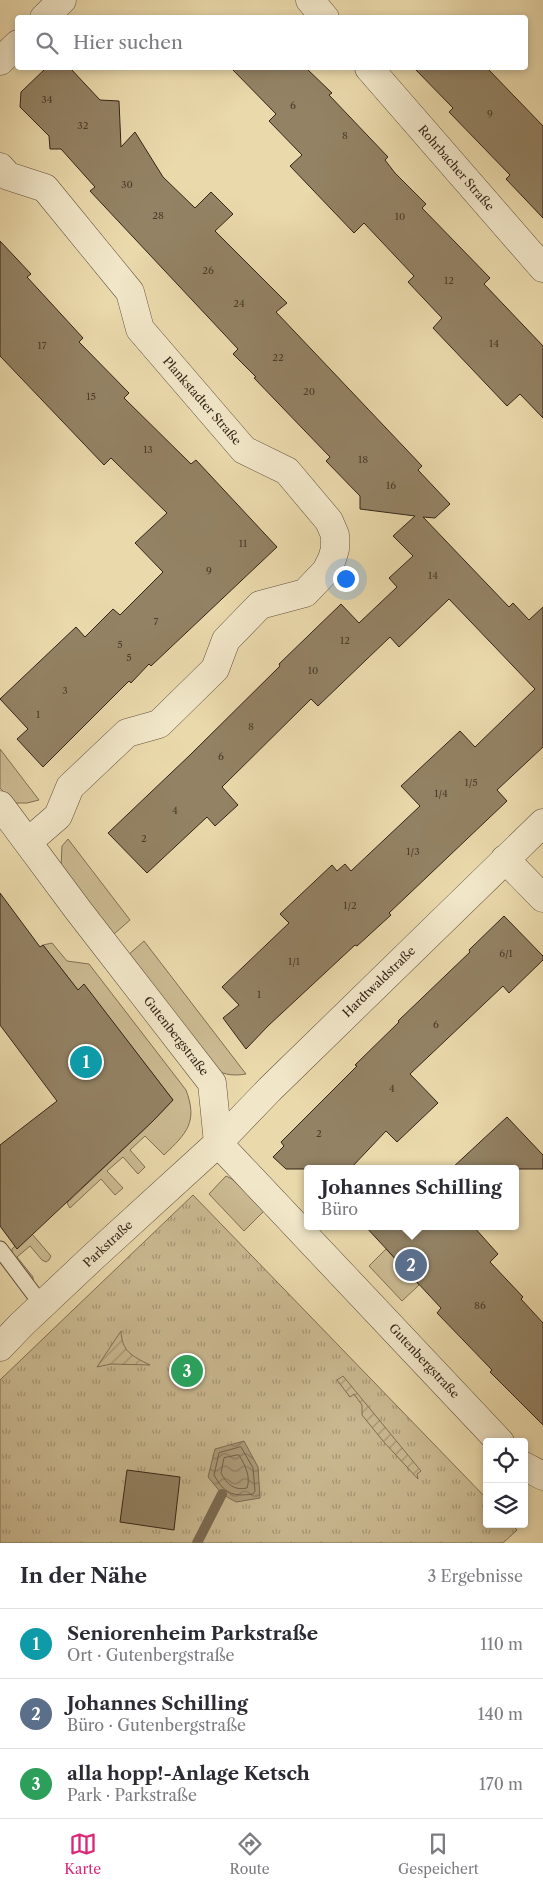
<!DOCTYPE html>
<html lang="de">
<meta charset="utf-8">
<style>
:root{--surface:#fff;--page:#f2f2f3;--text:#2b2b33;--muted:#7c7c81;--line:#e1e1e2;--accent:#db2777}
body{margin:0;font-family:"Libre Caslon Text",serif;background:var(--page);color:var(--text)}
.controls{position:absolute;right:15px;bottom:15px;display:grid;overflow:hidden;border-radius:5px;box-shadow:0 2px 8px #0003}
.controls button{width:45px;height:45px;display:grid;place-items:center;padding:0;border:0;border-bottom:1px solid var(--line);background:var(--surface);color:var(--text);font:25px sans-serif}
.you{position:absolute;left:345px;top:578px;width:18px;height:18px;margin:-12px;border:4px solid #fff;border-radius:50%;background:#1a73e8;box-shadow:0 0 0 8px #1a73e833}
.badge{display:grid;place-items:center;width:32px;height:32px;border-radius:50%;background:var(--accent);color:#fff;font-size:16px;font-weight:700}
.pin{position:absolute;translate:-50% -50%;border:2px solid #fff;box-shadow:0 1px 5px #0006}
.popup{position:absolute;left:304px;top:1165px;width:215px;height:65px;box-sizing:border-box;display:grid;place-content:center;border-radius:5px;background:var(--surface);filter:drop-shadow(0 1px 4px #0005);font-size:16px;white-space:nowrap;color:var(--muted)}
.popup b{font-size:19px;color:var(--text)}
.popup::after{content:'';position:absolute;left:50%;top:100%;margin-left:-10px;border:10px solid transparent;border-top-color:var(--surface)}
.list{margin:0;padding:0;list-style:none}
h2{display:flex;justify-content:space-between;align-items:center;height:65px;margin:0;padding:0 20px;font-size:21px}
h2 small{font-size:16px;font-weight:400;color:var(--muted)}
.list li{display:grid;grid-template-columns:32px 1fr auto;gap:15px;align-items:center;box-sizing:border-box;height:70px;padding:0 20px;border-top:1px solid var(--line)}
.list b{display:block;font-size:19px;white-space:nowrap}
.list p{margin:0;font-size:16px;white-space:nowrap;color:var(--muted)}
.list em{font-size:16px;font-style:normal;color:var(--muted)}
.icon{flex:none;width:28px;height:28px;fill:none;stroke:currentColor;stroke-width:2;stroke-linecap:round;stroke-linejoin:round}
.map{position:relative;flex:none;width:543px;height:1543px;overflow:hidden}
.search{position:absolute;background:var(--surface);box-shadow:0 2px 8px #0003;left:15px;right:15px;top:15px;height:55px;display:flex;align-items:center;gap:12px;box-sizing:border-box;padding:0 18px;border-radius:5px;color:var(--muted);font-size:19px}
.sheet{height:275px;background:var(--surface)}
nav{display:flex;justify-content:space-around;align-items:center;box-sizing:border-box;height:70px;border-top:1px solid var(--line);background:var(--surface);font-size:14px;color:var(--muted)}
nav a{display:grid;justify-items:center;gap:2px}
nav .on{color:var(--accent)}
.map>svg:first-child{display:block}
</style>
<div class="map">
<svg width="543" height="1543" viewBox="0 0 543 1543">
<defs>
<pattern id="park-tufts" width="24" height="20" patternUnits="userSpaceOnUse" patternTransform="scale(1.25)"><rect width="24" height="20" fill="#cbba92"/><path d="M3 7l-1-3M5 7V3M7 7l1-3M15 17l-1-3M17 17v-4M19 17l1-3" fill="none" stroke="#a69776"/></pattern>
<pattern id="garden-furrows" width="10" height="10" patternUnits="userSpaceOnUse" patternTransform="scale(1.25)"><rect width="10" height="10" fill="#cbba92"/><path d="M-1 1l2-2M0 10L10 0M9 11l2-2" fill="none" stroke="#a69776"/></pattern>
<pattern id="water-waves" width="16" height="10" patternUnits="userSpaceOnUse" patternTransform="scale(1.25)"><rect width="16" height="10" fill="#ac9b79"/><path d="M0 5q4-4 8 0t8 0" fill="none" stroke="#8d7e62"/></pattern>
</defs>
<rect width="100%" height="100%" fill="#ead9ab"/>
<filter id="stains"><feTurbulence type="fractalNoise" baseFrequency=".004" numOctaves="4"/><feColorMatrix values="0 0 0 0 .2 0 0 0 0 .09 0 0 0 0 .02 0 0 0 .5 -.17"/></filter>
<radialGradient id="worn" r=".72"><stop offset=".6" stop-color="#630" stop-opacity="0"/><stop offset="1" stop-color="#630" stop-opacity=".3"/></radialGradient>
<path fill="#cbba92" stroke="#806f55" d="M 0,749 L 39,800 L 27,803 L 14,803 L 0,788 Z
M 68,839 L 130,920 L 114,934 L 61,868 L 62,846 Z
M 144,941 L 246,1074 C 234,1076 226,1075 215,1070 L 127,956 Z
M 52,943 L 67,961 L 89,964 L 186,1090 C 198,1122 187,1133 164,1155 L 145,1136 L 130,1150 L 145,1167 L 138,1174 L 123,1157 L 107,1171 L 123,1188 L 115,1195 L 101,1179 L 70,1208 L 67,1203 L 153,1121 L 173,1100 L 84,985 L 78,990 L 43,945 Z
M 226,1176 L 232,1179 L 264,1211 L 244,1231 L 209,1194 Z
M 32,1234 L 51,1256 L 49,1260 L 46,1262 L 42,1260 L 30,1246 L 17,1257 L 33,1277 L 33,1282 L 12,1255 L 12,1249 L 15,1246 L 18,1248 Z
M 386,1249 L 419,1285 L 402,1301 L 369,1266 Z"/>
<path fill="url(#park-tufts)" stroke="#806f55" d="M 193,1195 L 487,1499 L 487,1524 L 512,1524 L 517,1530 L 503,1543 L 0,1543 L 0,1380 Z"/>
<path fill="url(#garden-furrows)" stroke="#806f55" d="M 121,1331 C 122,1352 132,1356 150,1365 L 111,1364 L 97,1367 Z
M 343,1376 L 421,1471 L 417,1474 L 418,1479 L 383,1441 L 362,1415 L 362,1405 L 354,1394 L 350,1397 L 337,1380 Z"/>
<path fill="url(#water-waves)" stroke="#7c6b52" d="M 244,1441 L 258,1467 L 260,1498 L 236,1502 L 222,1494 L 208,1477 L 215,1449 Z"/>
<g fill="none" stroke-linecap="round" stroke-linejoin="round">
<path stroke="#706048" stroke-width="1" d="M 241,1447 L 253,1468 L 255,1491 L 253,1494 C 232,1497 224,1493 214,1475 L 219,1453 Z
M 239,1455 C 245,1465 251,1477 247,1488 C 234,1491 227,1484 221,1473 L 224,1458 Z"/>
<path stroke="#7c6b52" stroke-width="10" d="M 197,1543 L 222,1494"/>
</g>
<path fill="#938264" stroke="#352418" d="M 46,68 L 70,68 L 100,100 L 119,101 L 121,147 L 135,132 L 163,177 L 195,208 L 211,192 L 233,214 L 215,231 L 287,303 L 276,312 L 422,466 L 418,470 L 450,504 L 435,518 L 423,517 L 509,607 L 513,603 L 529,620 L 543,607 L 543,747 L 497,790 L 507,801 L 389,913 L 391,915 L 357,946 L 355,945 L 268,1026 L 246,1049 L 223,1018 L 239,1005 L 222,987 L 289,923 L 280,914 L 332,865 L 337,871 L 345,864 L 351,871 L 420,806 L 401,786 L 460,731 L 475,747 L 535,689 L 449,599 L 399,647 L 390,637 L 318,706 L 311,699 L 222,787 L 238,805 L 215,826 L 207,817 L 147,873 L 108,833 L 190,755 L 280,666 L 279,664 L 341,604 L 359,623 L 397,587 L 389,578 L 413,556 L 393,536 L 415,516 L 360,509 L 360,496 L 326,461 L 330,457 L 254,378 L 256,377 L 233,354 L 238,349 L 90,191 L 95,187 L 61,149 L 50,149 L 49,136 L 20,107 L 21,92 Z
M 231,68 L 306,68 L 332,93 L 329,95 L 388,157 L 385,160 L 395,173 L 426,204 L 422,208 L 490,278 L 484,284 L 543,346 L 543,418 L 520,394 L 507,406 L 433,328 L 442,318 L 408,282 L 414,276 L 364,223 L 354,233 L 290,166 L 302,155 L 269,121 L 276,114 Z
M 414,68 L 487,68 L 543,126 L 543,218 L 506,179 L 510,175 L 449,112 L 453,108 Z
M 0,241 L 31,274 L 27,277 L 83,338 L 79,342 L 129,393 L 124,398 L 191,464 L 196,460 L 277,547 L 151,666 L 149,664 L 131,683 L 129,681 L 43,767 L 17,739 L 28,729 L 0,699 L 76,627 L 85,637 L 113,609 L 120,615 L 163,572 L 135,543 L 167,513 L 111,458 L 104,465 L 0,356 Z
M 0,893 L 40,947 L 43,945 L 78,990 L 84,984 L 173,1100 L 153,1121 L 17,1249 L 0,1226 L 0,1145 L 57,1101 L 0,1025 Z
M 504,916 L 543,956 L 543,960 L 509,993 L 503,986 L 410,1074 L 438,1103 L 397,1142 L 386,1131 L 350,1169 L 286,1169 L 273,1157 L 284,1146 L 281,1142 L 357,1066 L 355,1065 L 399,1022 L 398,1021 L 470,952 L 469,950 Z
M 507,1117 L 543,1155 L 543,1169 L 451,1169 Z
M 365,1226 L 473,1226 L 498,1254 L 490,1262 L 523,1297 L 521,1299 L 543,1323 L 543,1425 L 490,1372 L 492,1370 L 437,1313 L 441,1308 Z
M 127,1470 L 180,1477 L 174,1530 L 120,1522 Z"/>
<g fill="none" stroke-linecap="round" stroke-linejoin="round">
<defs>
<path id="service" d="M 0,1249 L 42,1305"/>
<path id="minor" d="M 310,0 L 325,18
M 44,18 L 62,0
M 0,61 L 18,44
M 369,68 L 543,268
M 0,167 L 8,176 L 45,188 L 130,292 L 140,329 L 244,450 L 287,471 L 329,521 L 335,535 L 335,549 L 332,559 L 326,571 L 305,593 L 260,605 L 226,640 L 215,669 L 159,724 L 127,733 L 70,787 L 58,816 L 28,842
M 0,805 L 78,910 L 212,1083 L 218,1143 L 500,1442
M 505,859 L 543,898
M 0,1347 L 21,1325 L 92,1258 L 218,1143 L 270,1089 L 543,823
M 524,1466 L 543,1476"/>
</defs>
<use href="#service" stroke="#62513d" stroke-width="17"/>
<use href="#minor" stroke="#62513d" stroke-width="29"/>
<use href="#service" stroke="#f1e6c8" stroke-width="15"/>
<use href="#minor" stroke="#f1e6c8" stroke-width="28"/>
</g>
<g text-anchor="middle" stroke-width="4.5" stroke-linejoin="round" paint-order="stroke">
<g font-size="10" fill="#4c3c2b">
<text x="47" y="103">34</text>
<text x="293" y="109">6</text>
<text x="490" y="117">9</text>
<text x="83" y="129">32</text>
<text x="345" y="139">8</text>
<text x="127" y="188">30</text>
<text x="158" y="219">28</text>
<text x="400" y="220">10</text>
<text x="208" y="274">26</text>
<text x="449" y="284">12</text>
<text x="239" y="307">24</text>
<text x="494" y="347">14</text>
<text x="42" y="349">17</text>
<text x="278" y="361">22</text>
<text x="309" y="395">20</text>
<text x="91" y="400">15</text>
<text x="148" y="453">13</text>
<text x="363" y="463">18</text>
<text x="391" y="489">16</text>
<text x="243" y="547">11</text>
<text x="209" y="574">9</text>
<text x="433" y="579">14</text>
<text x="156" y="625">7</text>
<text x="345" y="644">12</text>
<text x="120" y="648">5</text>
<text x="129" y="661">5</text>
<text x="313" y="674">10</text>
<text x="65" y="694">3</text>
<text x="38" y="718">1</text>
<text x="251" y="730">8</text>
<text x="221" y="760">6</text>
<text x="471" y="786">1/5</text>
<text x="441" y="797">1/4</text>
<text x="175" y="814">4</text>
<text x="144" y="842">2</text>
<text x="413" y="855">1/3</text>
<text x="350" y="909">1/2</text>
<text x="506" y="957">6/1</text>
<text x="294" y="965">1/1</text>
<text x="259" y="998">1</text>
<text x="436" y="1028">6</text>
<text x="392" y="1092">4</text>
<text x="319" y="1137">2</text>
<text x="480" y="1309">86</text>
</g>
<g font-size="12" fill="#352418" stroke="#f1e6c8">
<text transform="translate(456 168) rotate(49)" y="4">Rohrbacher Straße</text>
<text transform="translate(202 401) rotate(49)" y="4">Plankstadter Straße</text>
<text transform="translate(379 982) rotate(-44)" y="4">Hardtwaldstraße</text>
<text transform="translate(176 1036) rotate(52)" y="4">Gutenbergstraße</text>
<text transform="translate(108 1244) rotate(-43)" y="4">Parkstraße</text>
<text transform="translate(424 1361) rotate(47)" y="4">Gutenbergstraße</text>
</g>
</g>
<rect width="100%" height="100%" filter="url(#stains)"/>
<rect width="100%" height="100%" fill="url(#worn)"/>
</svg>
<div class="controls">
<button><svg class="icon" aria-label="locate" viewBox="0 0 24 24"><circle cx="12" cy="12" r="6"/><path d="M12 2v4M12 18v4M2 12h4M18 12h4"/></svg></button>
<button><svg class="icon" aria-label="layers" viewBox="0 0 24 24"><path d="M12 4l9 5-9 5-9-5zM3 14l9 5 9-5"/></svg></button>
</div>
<div class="you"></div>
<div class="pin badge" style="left:86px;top:1062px;background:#0f9aa8">1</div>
<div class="pin badge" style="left:411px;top:1265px;background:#5c6f8a">2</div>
<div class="popup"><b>Johannes Schilling</b>Büro</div>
<div class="pin badge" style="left:187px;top:1371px;background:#2e9e5b">3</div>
<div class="search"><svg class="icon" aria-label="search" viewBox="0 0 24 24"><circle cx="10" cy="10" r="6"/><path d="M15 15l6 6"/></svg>Hier suchen</div>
</div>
<section class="sheet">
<h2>In der Nähe<small>3 Ergebnisse</small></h2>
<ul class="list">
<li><span class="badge" style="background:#0f9aa8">1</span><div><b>Seniorenheim Parkstraße</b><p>Ort · Gutenbergstraße</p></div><em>110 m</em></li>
<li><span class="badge" style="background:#5c6f8a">2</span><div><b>Johannes Schilling</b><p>Büro · Gutenbergstraße</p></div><em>140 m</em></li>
<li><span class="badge" style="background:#2e9e5b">3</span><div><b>alla hopp!-Anlage Ketsch</b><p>Park · Parkstraße</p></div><em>170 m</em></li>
</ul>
</section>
<nav>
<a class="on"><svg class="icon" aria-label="map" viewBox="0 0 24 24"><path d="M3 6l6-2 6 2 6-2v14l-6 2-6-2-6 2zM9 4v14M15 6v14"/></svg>Karte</a>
<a><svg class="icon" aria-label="directions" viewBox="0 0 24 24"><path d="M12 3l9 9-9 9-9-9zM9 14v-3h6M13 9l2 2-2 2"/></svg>Route</a>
<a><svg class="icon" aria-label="saved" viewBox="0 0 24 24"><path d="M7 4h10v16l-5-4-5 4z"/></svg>Gespeichert</a>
</nav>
